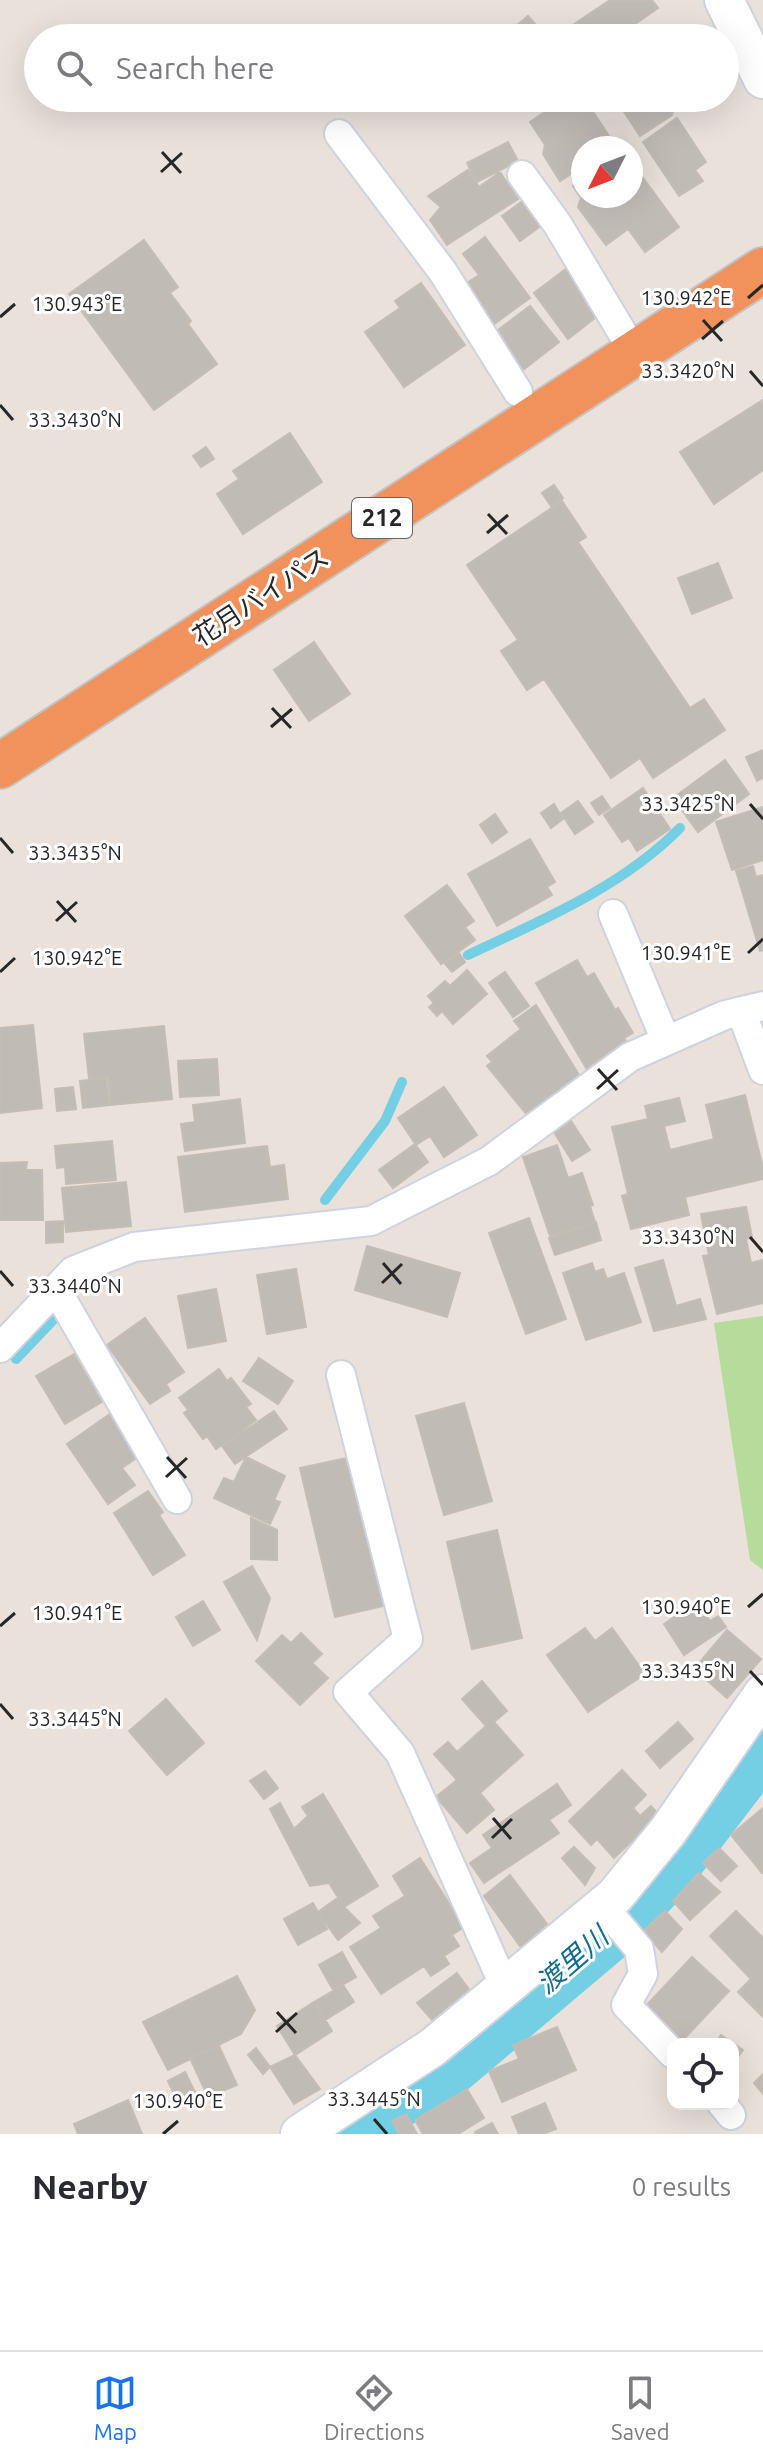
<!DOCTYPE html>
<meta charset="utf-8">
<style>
:root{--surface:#fff;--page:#f2f2f3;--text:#2b2b33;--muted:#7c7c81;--line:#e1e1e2;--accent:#1a73e8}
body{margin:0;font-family:Ubuntu,"Noto Sans JP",sans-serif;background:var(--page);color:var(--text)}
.controls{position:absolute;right:24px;bottom:24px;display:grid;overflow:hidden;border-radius:16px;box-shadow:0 8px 32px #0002}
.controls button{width:72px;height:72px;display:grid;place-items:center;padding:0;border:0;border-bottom:2px solid var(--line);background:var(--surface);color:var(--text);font:40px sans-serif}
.compass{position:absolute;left:571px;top:136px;width:72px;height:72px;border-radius:50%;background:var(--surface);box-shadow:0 8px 32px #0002;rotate:228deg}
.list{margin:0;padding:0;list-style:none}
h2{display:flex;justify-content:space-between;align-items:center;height:104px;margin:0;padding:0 32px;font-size:34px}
h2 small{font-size:26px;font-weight:400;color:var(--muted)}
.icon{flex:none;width:44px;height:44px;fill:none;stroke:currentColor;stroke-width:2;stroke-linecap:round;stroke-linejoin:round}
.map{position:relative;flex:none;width:763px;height:2134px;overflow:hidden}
.search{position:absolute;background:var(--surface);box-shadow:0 8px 32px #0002;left:24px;right:24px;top:24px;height:88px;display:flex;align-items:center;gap:20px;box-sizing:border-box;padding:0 28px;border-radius:44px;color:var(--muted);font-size:30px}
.sheet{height:216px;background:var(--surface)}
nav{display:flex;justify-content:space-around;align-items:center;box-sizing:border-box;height:112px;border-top:2px solid var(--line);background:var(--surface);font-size:22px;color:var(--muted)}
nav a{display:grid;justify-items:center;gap:4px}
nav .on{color:var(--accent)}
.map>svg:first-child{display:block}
</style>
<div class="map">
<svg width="763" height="2134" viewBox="0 0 763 2134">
<rect width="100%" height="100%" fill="#e9e1da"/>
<path fill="#b5dc9a" d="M 763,1316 L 763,1570 L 750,1560 L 714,1323 Z"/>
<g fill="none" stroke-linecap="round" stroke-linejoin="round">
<path stroke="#74cee4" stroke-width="10" d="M 468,955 C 542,920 622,887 680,828
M 325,1200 L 385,1121 L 402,1082
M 16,1359 L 55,1318"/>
<path stroke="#74cee4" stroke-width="62" d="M 339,2134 L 450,2064 L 606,1932 L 666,1869 L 763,1742"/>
</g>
<path fill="#c1bbb6" stroke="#c4bdb4" stroke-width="2" d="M 610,0 L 652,0 L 658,8 L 615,38 L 570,38 L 564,31 Z
M 528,16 L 547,38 L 502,38 Z
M 565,98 L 584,98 L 615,145 L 611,148 L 583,148 L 583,166 L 560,181 L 543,154 L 545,145 L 530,122 Z
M 615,98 L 673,98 L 676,100 L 672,115 L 640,136 Z
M 677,118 L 706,162 L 695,170 L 703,181 L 679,196 L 643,142 Z
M 508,142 L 518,161 L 477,182 L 467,163 Z
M 468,170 L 479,187 L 500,172 L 518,199 L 447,245 L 430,220 L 441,207 L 428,196 Z
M 641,175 L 679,227 L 645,252 L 628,229 L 606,245 L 578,207 L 581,198 L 573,186 L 583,179 L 583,196 L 631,196 L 631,178 L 633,180 Z
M 524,200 L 542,225 L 520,241 L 502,216 Z
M 485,237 L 530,298 L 494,324 L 464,285 L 479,275 L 463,254 Z
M 144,240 L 178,287 L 170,293 L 191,321 L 188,324 L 217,364 L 154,410 L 69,294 Z
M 566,269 L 600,314 L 568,339 L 534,293 Z
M 421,283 L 465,345 L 404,387 L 365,332 L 400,308 L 395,301 Z
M 530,306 L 559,342 L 523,370 L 498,330 Z
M 763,400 L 763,470 L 714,504 L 680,452 Z
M 290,433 L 322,482 L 243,534 L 217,494 L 239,479 L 233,471 Z
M 206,447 L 214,459 L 201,467 L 193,456 Z
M 554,485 L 563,498 L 551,506 L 542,493 Z
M 562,501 L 586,537 L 578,542 L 690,708 L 704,699 L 725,730 L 653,778 L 640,758 L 611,778 L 544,679 L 527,690 L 501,651 L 518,640 L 467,565 Z
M 718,563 L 732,598 L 692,614 L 678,578 Z
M 314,642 L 350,694 L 309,721 L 274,670 Z
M 763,750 L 763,778 L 757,781 L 746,757 Z
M 725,760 L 749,794 L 698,832 L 673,798 Z
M 643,788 L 670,829 L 637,851 L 629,838 L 622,842 L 604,815 Z
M 602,796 L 610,808 L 599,815 L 591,803 Z
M 578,801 L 593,822 L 575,834 L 561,813 Z
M 554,804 L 563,819 L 551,828 L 541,813 Z
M 763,807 L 763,860 L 732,870 L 716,822 Z
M 495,814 L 507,832 L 492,843 L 480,825 Z
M 530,839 L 555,882 L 547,887 L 552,895 L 497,926 L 468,874 Z
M 753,866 L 756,877 L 763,875 L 763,950 L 760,951 L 736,871 Z
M 447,885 L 474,921 L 465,927 L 475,940 L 441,964 L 405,916 Z
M 459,953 L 465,962 L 452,972 L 445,964 Z
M 577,960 L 587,977 L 594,973 L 615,1010 L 618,1008 L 633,1033 L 624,1038 L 631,1048 L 589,1073 L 536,983 Z
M 467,970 L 487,994 L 453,1024 L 442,1011 L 437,1016 L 429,1007 L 434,1003 L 428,996 L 445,981 L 450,986 Z
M 505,972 L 529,1006 L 513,1017 L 489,983 Z
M 536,1005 L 579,1075 L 528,1116 L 487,1066 L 492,1062 L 487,1056 L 521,1029 L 514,1021 Z
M 33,1025 L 42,1108 L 0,1113 L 0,1028 Z
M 164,1026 L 172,1099 L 111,1105 L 108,1076 L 89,1078 L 84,1034 Z
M 217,1059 L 219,1095 L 180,1097 L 178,1061 Z
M 106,1078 L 109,1105 L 83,1108 L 80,1081 Z
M 73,1087 L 76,1109 L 57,1111 L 55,1089 Z
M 444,1087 L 477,1135 L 444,1157 L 430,1136 L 416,1145 L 398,1118 Z
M 745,1095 L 763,1168 L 763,1179 L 685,1197 L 689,1215 L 631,1229 L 622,1196 L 628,1194 L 612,1127 L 648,1119 L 645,1106 L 679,1098 L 685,1121 L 664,1126 L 670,1150 L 714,1139 L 706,1105 Z
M 240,1099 L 245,1143 L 185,1151 L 181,1124 L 195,1122 L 193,1105 Z
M 571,1121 L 590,1150 L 572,1161 L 554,1132 Z
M 112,1141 L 116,1180 L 66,1184 L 65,1167 L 57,1168 L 55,1146 Z
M 415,1144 L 428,1162 L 393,1188 L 379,1170 Z
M 557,1145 L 568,1178 L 582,1173 L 593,1205 L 590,1206 L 595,1222 L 550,1236 L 523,1157 Z
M 267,1146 L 270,1167 L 284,1165 L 288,1199 L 185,1212 L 178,1157 Z
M 27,1162 L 26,1170 L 42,1170 L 43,1220 L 0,1220 L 0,1163 Z
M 126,1182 L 131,1226 L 66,1232 L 62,1188 Z
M 746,1207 L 752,1237 L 746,1239 L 751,1263 L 762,1260 L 763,1263 L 763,1303 L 717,1314 L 703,1256 L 709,1255 L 701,1214 Z
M 529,1218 L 566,1319 L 526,1334 L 489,1233 Z
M 63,1221 L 63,1242 L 46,1243 L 46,1222 Z
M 596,1222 L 601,1240 L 555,1255 L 549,1238 Z
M 367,1246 L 460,1273 L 447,1317 L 355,1290 Z
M 663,1260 L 676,1306 L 700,1299 L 706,1319 L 654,1331 L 635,1268 Z
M 592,1263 L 595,1272 L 603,1269 L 607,1279 L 624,1273 L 641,1322 L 586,1340 L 563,1273 Z
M 296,1269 L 306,1327 L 267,1334 L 257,1275 Z
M 216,1289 L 226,1341 L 188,1348 L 178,1296 Z
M 145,1318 L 184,1372 L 166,1384 L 170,1391 L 150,1404 L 107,1345 Z
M 74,1354 L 102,1402 L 65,1424 L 36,1376 Z
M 259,1358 L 293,1381 L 278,1404 L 243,1381 Z
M 219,1369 L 227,1381 L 231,1378 L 251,1404 L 246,1407 L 256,1420 L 216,1449 L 207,1436 L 203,1439 L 184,1413 L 188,1410 L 179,1398 Z
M 464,1403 L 492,1501 L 444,1515 L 416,1416 Z
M 274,1411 L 287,1429 L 235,1464 L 222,1446 Z
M 110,1414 L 122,1431 L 145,1452 L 122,1468 L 135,1485 L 108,1504 L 67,1444 Z
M 246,1457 L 285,1476 L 274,1500 L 280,1502 L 270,1524 L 214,1498 L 224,1478 L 234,1482 Z
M 347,1458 L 383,1606 L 335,1617 L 300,1468 Z
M 148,1491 L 163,1512 L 159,1515 L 185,1555 L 153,1575 L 114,1513 Z
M 251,1518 L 277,1530 L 277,1560 L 251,1559 Z
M 497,1530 L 522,1638 L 472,1649 L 447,1542 Z
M 252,1566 L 270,1598 L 257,1640 L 224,1582 Z
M 203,1601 L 220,1630 L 193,1646 L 176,1617 Z
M 697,1602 L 710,1621 L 718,1616 L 726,1627 L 684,1655 L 664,1624 Z
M 585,1628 L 595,1641 L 612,1628 L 645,1674 L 588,1712 L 547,1655 Z
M 727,1630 L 761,1659 L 727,1698 L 694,1669 Z
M 301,1633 L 322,1654 L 312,1663 L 328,1678 L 300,1705 L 256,1661 L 282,1635 L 291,1643 Z
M 482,1681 L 507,1711 L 494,1722 L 523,1755 L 480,1793 L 494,1810 L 467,1833 L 436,1797 L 457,1780 L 434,1754 L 448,1742 L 457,1752 L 486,1726 L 462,1699 Z
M 166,1699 L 204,1743 L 167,1775 L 129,1731 Z
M 678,1722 L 693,1739 L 660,1768 L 646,1751 Z
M 622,1770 L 646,1795 L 633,1808 L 640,1816 L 651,1806 L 659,1815 L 614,1858 L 597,1839 L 591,1845 L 569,1821 Z
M 265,1771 L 278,1788 L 264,1799 L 250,1781 Z
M 557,1784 L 571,1805 L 549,1820 L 559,1833 L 484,1883 L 470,1863 L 492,1848 L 483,1835 Z
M 323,1794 L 378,1886 L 344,1907 L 329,1883 L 310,1886 L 270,1809 L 280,1803 L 294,1829 L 308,1816 L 302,1807 Z
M 763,1808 L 763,1872 L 762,1873 L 731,1835 Z
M 574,1847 L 595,1868 L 585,1885 L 562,1858 Z
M 719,1848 L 737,1866 L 721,1881 L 703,1863 Z
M 420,1858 L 464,1927 L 452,1935 L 459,1946 L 444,1956 L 449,1964 L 431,1976 L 424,1966 L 381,1994 L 350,1947 L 381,1928 L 373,1916 L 405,1896 L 393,1876 Z
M 699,1873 L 720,1892 L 690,1920 L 673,1901 Z
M 510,1875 L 547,1924 L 522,1949 L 484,1896 Z
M 340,1896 L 344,1907 L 360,1923 L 338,1940 L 318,1912 Z
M 313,1903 L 327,1929 L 298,1945 L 284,1919 Z
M 665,1911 L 682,1929 L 662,1952 L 643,1931 Z
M 736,1911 L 763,1938 L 763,2017 L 738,1992 L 751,1979 L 710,1936 Z
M 342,1952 L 356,1977 L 333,1990 L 319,1965 Z
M 692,1957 L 729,1991 L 681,2042 L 644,2008 Z
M 457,1973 L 471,1992 L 434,2022 L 417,2003 Z
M 237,1976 L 255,2010 L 241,2034 L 168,2070 L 143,2022 Z
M 343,1985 L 354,2002 L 325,2020 L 314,2002 Z
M 314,2002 L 332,2031 L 295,2055 L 277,2026 Z
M 557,2027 L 576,2070 L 502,2102 L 489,2071 L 519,2059 L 513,2045 Z
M 721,2035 L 743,2050 L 733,2064 L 733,2044 L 715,2044 Z
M 219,2046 L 237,2085 L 208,2097 L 190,2058 Z
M 256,2048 L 270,2067 L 263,2074 L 248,2055 Z
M 295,2055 L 320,2089 L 294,2104 L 270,2067 Z
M 185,2072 L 197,2096 L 179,2105 L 168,2081 Z
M 763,2074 L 763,2094 L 754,2083 Z
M 467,2089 L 484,2118 L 458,2134 L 423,2134 L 415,2120 Z
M 128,2100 L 142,2134 L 78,2134 L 74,2124 Z
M 545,2103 L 556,2129 L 543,2134 L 519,2134 L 512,2117 Z
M 406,2114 L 417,2134 L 399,2134 L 392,2121 Z
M 492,2123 L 498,2134 L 476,2134 L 475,2132 Z"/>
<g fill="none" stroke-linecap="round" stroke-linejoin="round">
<defs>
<path id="street" d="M 339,134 L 443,272 L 518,392
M 522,175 L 558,225 L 635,354
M 613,914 L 666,1041
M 741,1011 L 763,1070
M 56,1289 L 177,1499
M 0,1348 L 73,1271 L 134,1247 L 371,1221 L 489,1161 L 630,1057 L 725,1015 L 763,1006
M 341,1375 L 408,1639 L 348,1692 L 400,1753 L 505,1987
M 603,1906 L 639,1949 L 643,1974 L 626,2005 L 673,2054
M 722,2104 L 731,2115"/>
<path id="secondary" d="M 724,0 L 763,79
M 300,2134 L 433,2047 L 615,1896 L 668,1831 L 763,1694"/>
<path id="highway" d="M 0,766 L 763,270"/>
</defs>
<use href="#street" stroke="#cfd3df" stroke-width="32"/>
<use href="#secondary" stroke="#cfd3df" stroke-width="42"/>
<use href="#highway" stroke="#c3c3c3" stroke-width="48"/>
<use href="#street" stroke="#fff" stroke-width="28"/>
<use href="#secondary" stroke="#fff" stroke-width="38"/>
<use href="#highway" stroke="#f1925d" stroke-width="44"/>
</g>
<path fill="none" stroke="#272727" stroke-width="3" d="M 162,152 L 181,173M 161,172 L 182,153M 748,298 L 763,285M 0,317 L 15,304M 703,320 L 722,341M 702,339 L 723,321M 750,371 L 763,386M 0,405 L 13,420M 488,514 L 507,534M 487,533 L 508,515M 272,708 L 291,728M 271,727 L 292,709M 750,804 L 763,819M 0,838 L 13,853M 57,901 L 76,922M 56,921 L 77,902M 748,953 L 763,939M 0,972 L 15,958M 598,1069 L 617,1090M 597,1089 L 618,1070M 750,1237 L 763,1252M 383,1263 L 401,1284M 0,1271 L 13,1286M 382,1283 L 402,1264M 167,1457 L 186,1478M 166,1477 L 187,1458M 748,1607 L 763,1594M 0,1626 L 15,1613M 750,1671 L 763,1685M 0,1704 L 13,1719M 493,1818 L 511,1839M 492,1838 L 512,1819M 277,2012 L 296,2033M 276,2032 L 297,2013M 374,2119 L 387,2134M 163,2134 L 178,2121"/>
<g text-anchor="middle" stroke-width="6" stroke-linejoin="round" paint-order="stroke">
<rect fill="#fff" stroke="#686868" stroke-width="2" x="352" y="498" width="60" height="40" rx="6"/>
<g font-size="24" font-weight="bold" fill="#272727">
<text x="382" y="526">212</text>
</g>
<g font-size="26" fill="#272727" stroke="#fff">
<text transform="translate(261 597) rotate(-33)" y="9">花月バイパス</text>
</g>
<g font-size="28" font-style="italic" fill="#176c8c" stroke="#fff">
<text transform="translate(572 1960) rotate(-41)" y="10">渡里川</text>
</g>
</g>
<g font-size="20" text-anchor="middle" fill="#272727" stroke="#fff" stroke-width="6" stroke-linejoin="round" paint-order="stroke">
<text x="686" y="305">130.942°E</text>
<text x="77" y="311">130.943°E</text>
<text x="688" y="378">33.3420°N</text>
<text x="75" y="427">33.3430°N</text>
<text x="688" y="811">33.3425°N</text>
<text x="75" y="860">33.3435°N</text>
<text x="686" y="960">130.941°E</text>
<text x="77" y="965">130.942°E</text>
<text x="688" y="1244">33.3430°N</text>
<text x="75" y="1293">33.3440°N</text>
<text x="686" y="1614">130.940°E</text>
<text x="77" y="1620">130.941°E</text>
<text x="688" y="1678">33.3435°N</text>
<text x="75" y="1726">33.3445°N</text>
<text x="374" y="2106">33.3445°N</text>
<text x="178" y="2108">130.940°E</text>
</g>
</svg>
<div class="controls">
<button><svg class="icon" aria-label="locate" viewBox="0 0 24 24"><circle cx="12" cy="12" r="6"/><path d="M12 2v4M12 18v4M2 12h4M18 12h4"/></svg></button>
</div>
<svg class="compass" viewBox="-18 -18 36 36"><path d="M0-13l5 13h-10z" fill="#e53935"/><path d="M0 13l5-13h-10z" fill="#7c7c81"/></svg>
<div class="search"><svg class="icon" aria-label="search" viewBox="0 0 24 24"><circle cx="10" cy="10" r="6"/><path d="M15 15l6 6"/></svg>Search here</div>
</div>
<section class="sheet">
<h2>Nearby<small>0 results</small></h2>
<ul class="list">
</ul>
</section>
<nav>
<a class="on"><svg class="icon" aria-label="map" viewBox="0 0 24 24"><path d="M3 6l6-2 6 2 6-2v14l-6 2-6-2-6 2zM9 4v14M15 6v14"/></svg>Map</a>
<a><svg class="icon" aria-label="directions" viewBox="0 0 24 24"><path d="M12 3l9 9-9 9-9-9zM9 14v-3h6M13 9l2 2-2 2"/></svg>Directions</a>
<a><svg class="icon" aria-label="saved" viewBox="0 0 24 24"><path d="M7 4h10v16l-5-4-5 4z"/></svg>Saved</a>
</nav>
